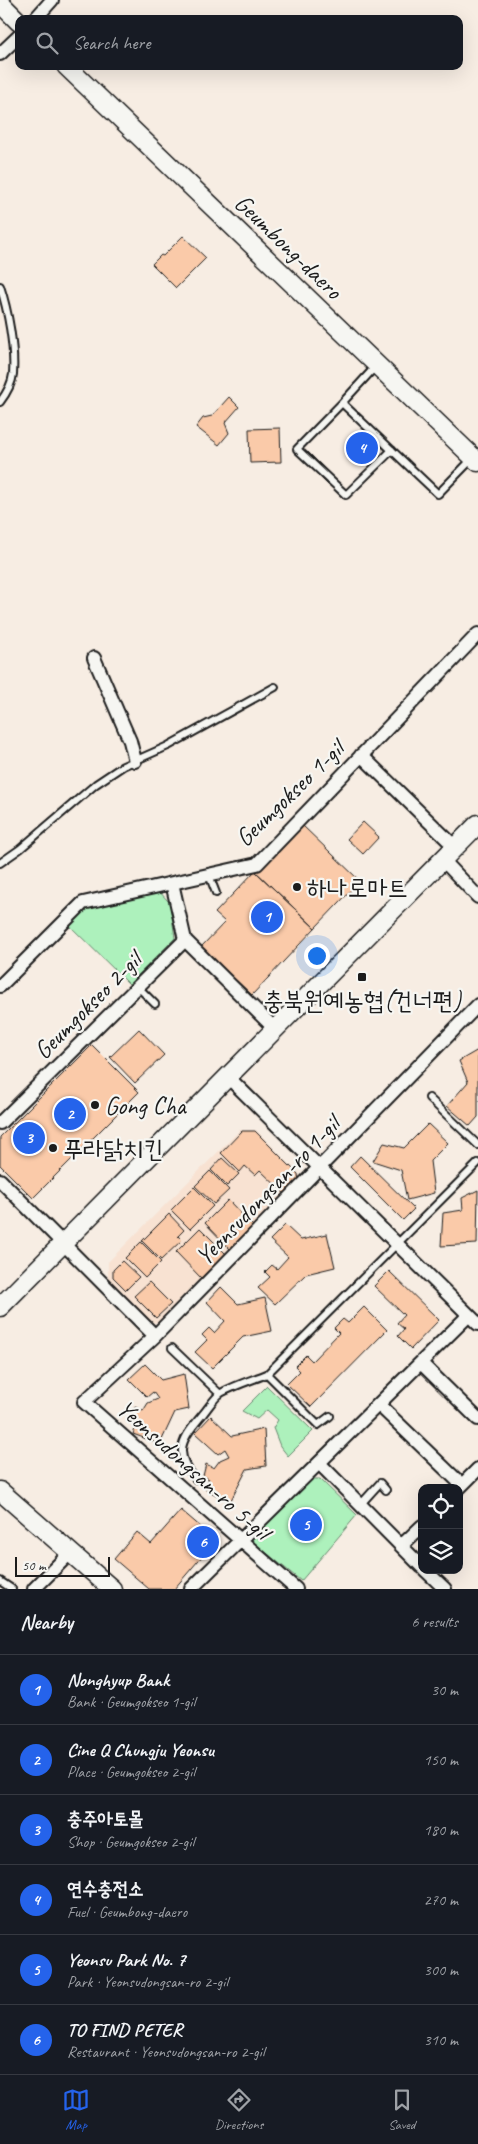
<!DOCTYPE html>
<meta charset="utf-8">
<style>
:root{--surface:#171b24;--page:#242831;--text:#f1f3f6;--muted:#9ea1a6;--line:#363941;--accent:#2563eb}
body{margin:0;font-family:Caveat,"Poor Story",sans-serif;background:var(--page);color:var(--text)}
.controls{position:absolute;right:15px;bottom:15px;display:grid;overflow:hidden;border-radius:10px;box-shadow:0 5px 20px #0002}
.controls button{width:45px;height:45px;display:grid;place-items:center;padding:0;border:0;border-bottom:1px solid var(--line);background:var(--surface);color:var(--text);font:25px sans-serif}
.scale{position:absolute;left:15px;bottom:12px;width:95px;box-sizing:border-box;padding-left:5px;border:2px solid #1c1c1c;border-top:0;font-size:14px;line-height:18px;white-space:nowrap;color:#1c1c1c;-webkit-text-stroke:4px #f6f6f2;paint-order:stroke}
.you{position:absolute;left:316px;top:955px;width:18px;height:18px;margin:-12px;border:4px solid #fff;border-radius:50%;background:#1a73e8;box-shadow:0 0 0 8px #1a73e833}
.badge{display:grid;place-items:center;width:32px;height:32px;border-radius:50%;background:var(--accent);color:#fff;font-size:16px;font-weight:700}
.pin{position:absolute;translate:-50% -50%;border:2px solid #fff;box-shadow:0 1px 5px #0006}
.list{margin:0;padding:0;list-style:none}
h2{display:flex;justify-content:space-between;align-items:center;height:65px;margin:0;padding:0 20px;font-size:21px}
h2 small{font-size:16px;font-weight:400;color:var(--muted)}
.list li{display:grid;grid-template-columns:32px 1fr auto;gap:15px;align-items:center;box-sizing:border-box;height:70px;padding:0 20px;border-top:1px solid var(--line)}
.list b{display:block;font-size:19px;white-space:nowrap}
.list p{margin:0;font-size:16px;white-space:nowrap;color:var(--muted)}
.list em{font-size:16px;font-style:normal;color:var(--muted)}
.icon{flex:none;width:28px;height:28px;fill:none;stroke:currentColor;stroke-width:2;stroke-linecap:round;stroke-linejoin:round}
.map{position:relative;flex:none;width:478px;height:1589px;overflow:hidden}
.search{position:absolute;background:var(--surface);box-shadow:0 5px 20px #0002;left:15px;right:15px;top:15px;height:55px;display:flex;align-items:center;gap:12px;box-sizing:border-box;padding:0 18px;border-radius:10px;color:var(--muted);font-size:19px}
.sheet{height:485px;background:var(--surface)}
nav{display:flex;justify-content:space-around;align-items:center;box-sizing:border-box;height:70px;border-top:1px solid var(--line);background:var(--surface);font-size:14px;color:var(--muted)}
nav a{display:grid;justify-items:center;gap:2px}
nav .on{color:var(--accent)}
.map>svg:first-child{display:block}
</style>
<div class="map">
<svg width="478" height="1589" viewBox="0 0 478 1589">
<rect width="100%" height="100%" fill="#f7ede3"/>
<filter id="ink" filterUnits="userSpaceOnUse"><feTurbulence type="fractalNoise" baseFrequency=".02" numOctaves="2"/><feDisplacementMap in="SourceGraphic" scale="10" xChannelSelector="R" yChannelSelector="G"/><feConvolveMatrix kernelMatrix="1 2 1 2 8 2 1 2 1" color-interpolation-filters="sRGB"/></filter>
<g filter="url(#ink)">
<path fill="#f8e2d2" d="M 240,1130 L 256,1130 L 300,1175 L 300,1184 L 161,1323 L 148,1322 L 108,1282 L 108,1262 Z"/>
<path fill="#adf1bc" stroke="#64866c" d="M 155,887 L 170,903 L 175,938 L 129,984 L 65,921 L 83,903 Z
M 267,1386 L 313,1431 L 288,1456 L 280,1446 L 273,1428 L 278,1420 L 267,1410 L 257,1419 L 242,1411 Z
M 313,1479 L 320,1479 L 357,1515 L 301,1581 L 252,1541 L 253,1535 Z"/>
<path fill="#facaa9" stroke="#1c1c1c" d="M 183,236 L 206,258 L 176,288 L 152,264 L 161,255 L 163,256 Z
M 229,397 L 239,407 L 225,423 L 229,433 L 219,445 L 196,427 L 203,418 L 212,416 Z
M 280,428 L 281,462 L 250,463 L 249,429 Z
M 308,452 L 335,479 L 329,486 L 302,459 Z
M 363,822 L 379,837 L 363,854 L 347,839 Z
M 301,824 L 360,881 L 315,928 L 255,871 Z
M 255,871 L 315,928 L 252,995 L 201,947 L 225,922 L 215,913 Z
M 139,1029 L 164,1055 L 135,1083 L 110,1057 Z
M 92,1045 L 139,1092 L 33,1198 L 0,1165 L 0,1137 Z
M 478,1050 L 478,1117 L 470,1126 L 447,1106 L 468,1082 L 459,1061 Z
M 428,1124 L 448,1143 L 430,1161 L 434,1193 L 407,1200 L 401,1170 L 373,1161 L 384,1143 L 404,1148 Z
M 242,1131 L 255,1131 L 298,1174 L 299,1182 L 286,1195 L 260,1170 L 255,1175 L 245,1166 L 240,1172 L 221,1153 Z
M 360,1156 L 414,1209 L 403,1220 L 350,1167 Z
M 222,1158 L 239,1174 L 227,1186 L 211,1170 Z
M 210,1171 L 229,1190 L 214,1204 L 195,1186 Z
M 194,1187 L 213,1206 L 190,1229 L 171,1210 Z
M 478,1190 L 477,1244 L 441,1246 L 443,1213 L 463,1210 L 462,1198 Z
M 228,1200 L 254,1227 L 231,1250 L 205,1223 Z
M 169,1214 L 184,1230 L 178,1236 L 182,1240 L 161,1260 L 142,1241 Z
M 285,1225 L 301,1240 L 327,1234 L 335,1267 L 306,1274 L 275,1304 L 258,1288 L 270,1277 L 265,1272 L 272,1265 L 277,1269 L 288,1257 L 270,1240 Z
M 200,1228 L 226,1254 L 201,1278 L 176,1252 Z
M 141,1242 L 161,1262 L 145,1278 L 125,1258 Z
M 122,1261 L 139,1277 L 126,1290 L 113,1277 L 113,1270 Z
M 389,1271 L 439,1320 L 411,1349 L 398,1336 L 404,1329 L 397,1323 L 404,1315 L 374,1286 Z
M 149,1282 L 171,1304 L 156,1318 L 134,1296 Z
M 221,1287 L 238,1304 L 265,1298 L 272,1331 L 243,1337 L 212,1368 L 195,1352 L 207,1340 L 202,1335 L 209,1328 L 214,1333 L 225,1321 L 207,1302 Z
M 364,1307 L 387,1330 L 311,1407 L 287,1384 L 300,1371 L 295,1366 L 306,1355 L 312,1361 L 339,1333 L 334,1328 L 343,1319 L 348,1323 Z
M 145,1364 L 161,1380 L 184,1374 L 189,1409 L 175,1412 L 160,1444 L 133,1434 L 138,1422 L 132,1419 L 135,1407 L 143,1411 L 148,1403 L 158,1399 L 153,1392 L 147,1397 L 129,1379 Z
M 211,1416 L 232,1436 L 264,1429 L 266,1466 L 247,1469 L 230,1502 L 205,1489 L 209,1479 L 203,1476 L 206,1464 L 214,1468 L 220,1460 L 229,1456 L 225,1449 L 218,1454 L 195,1433 Z
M 181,1510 L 216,1540 L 174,1589 L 149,1589 L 114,1559 L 137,1532 L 151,1544 Z"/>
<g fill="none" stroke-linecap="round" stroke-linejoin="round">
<defs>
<path id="lane" d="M 0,286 C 8,310 15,348 13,374 C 12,384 6,394 0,402
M 376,366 L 342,403 L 438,494 L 472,459
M 342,403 L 297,449 L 346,495 L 392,450
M 0,863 L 20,849 L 96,784 L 123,766 L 168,746 L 275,687
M 209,875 L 216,893
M 138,987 L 155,1004
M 429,1098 L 478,1145
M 172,1348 L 220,1394
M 330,1416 L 318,1425 L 267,1374 L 478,1163
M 196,1479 C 171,1452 183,1438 203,1414 C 209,1407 214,1398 221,1393 C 235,1385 252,1380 267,1374
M 360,1505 L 380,1483 L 386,1490
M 0,1581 L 12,1589"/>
<path id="street" d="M 35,19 L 52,0
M 0,54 L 19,36
M 94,658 L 130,741 L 135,761
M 361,755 L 455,847
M 442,859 L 478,897
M 172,883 L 185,940 L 275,1029
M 0,986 L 83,903 L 257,864 L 478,634
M 228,1077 L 478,1324
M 0,1123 L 185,940
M 0,1180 L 155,1336
M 421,1363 L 478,1419
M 379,1405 L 462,1485
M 320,1464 L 422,1567
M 459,1488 L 478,1469
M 401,1546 L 422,1526
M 425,1570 L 445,1589
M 34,1589 L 70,1553
M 191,1589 L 469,1315
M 296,1589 L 84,1402 L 155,1336 L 478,1005"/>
<path id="secondary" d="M 0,3 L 19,22
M 66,66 L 478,462
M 0,1307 L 478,824
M 0,1491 L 112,1589"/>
</defs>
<use href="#lane" stroke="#1c1c1c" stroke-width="10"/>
<use href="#street" stroke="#1c1c1c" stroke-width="16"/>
<use href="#secondary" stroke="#1c1c1c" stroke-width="21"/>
<use href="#lane" stroke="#f6f6f2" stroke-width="6"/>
<use href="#street" stroke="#f6f6f2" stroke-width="12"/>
<use href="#secondary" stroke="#f6f6f2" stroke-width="18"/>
</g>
</g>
<g fill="#1c1c1c" stroke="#f6f6f2" stroke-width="2">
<circle cx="297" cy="887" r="5"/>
<rect x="357" y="972" width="10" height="10" rx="2.5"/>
<circle cx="95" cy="1105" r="5"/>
<circle cx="53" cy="1148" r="5"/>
</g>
<g text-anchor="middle" stroke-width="4.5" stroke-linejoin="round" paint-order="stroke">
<g font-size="25" fill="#1c1c1c" stroke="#f6f6f2">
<text transform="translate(289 246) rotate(44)" y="9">Geumbong-daero</text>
<text transform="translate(289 793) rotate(-44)" y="9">Geumgokseo 1-gil</text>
<text transform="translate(87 1005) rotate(-45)" y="9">Geumgokseo 2-gil</text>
<text transform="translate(267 1190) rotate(-46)" y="9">Yeonsudongsan-ro 1-gil</text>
<text transform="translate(194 1469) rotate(42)" y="9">Yeonsudongsan-ro 5-gil</text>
</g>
<g font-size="25" fill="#1c1c1c" stroke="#f6f6f2" text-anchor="start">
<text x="307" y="896">하나로마트</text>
<text x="362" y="1009" text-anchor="middle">충북원예농협(건너편)</text>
<text x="105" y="1114">Gong Cha</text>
<text x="63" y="1157">푸라닭치킨</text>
</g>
</g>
</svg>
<div class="controls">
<button><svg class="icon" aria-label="locate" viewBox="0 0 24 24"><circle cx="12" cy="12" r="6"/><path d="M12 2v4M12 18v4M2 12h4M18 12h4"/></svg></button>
<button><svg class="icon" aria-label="layers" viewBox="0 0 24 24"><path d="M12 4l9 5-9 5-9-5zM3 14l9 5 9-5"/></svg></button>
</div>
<div class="scale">50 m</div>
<div class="you"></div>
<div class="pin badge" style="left:267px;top:917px">1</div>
<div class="pin badge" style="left:70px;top:1114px">2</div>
<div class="pin badge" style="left:29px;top:1138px">3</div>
<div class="pin badge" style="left:362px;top:448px">4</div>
<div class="pin badge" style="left:306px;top:1525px">5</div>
<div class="pin badge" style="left:203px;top:1542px">6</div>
<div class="search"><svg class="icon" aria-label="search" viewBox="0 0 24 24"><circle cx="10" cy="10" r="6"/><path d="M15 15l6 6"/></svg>Search here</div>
</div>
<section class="sheet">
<h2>Nearby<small>6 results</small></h2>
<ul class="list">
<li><span class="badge">1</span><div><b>Nonghyup Bank</b><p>Bank · Geumgokseo 1-gil</p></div><em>30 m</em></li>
<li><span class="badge">2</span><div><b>Cine Q Chungju Yeonsu</b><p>Place · Geumgokseo 2-gil</p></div><em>150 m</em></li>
<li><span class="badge">3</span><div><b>충주아토몰</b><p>Shop · Geumgokseo 2-gil</p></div><em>180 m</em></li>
<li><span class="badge">4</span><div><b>연수충전소</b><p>Fuel · Geumbong-daero</p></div><em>270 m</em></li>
<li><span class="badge">5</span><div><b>Yeonsu Park No. 7</b><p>Park · Yeonsudongsan-ro 2-gil</p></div><em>300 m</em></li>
<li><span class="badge">6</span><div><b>TO FIND PETER</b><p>Restaurant · Yeonsudongsan-ro 2-gil</p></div><em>310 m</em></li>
</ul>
</section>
<nav>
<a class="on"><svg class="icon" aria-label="map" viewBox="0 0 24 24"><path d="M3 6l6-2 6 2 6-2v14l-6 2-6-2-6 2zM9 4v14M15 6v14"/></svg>Map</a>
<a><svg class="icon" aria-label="directions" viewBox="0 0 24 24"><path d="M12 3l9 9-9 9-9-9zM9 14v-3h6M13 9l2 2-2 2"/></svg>Directions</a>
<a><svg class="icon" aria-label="saved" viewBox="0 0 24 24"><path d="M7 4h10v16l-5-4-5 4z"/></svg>Saved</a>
</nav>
